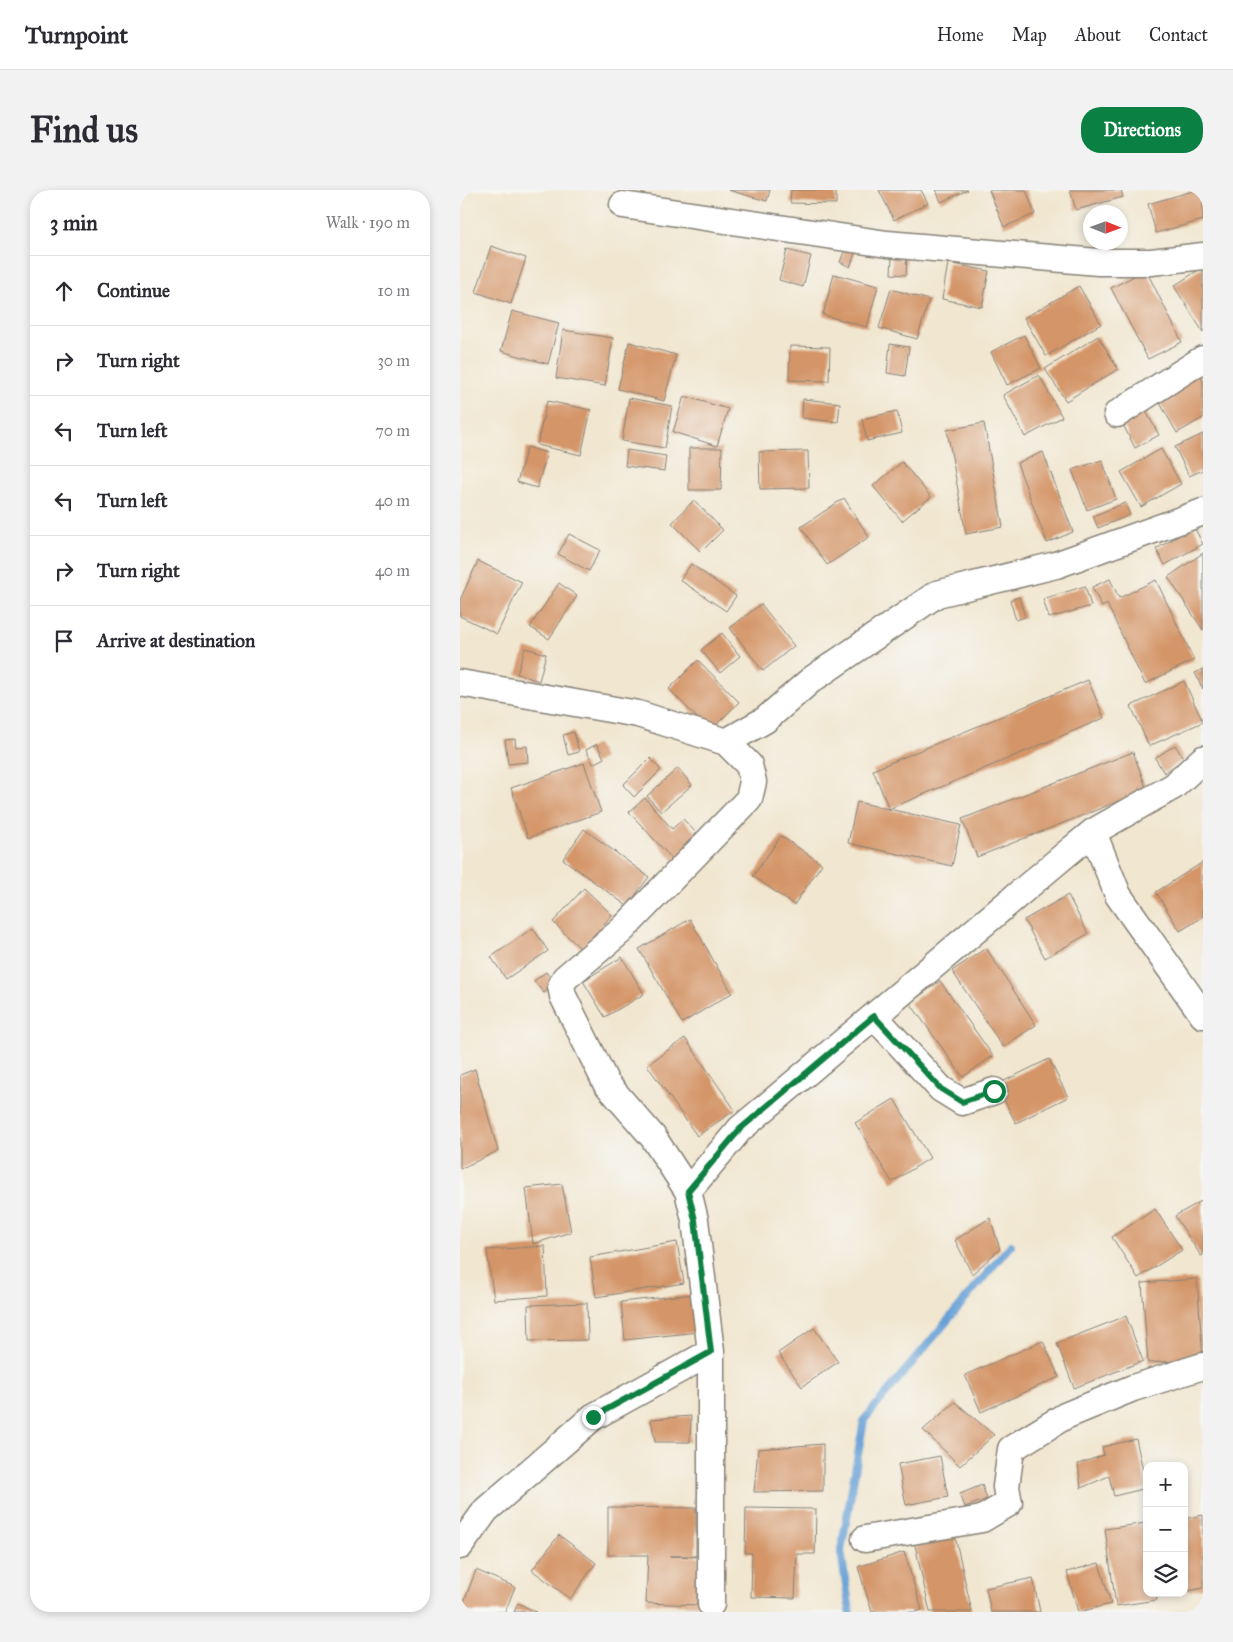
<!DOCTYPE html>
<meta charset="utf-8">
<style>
:root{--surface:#fff;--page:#f2f2f3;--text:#2b2b33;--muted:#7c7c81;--line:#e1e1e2;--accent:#0b8043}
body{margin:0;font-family:"IM FELL Great Primer",serif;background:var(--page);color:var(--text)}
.controls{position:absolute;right:15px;bottom:15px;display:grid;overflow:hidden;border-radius:10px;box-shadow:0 2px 8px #0003}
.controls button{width:45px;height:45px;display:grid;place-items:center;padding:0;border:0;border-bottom:1px solid var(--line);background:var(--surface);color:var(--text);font:25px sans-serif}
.compass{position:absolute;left:623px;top:15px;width:45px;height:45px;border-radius:50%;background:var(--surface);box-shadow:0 2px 8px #0003;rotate:91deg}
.stop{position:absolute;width:15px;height:15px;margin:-11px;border:4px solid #0b8043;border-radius:50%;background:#fff}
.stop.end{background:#0b8043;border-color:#fff;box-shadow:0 1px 5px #0008}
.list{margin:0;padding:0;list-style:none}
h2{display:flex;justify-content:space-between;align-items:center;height:65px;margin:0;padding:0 20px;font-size:21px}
h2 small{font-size:16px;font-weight:400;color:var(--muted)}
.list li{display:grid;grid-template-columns:32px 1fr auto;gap:15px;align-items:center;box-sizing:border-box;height:70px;padding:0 20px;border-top:1px solid var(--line)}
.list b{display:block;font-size:19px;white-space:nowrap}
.list em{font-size:16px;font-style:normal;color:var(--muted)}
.icon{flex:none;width:28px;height:28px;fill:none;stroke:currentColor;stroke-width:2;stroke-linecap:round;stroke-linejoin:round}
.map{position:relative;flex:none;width:743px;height:1422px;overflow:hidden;border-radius:20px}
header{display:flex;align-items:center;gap:30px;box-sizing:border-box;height:70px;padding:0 25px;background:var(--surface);border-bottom:1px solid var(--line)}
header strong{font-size:24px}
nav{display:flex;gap:28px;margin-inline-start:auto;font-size:18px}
.intro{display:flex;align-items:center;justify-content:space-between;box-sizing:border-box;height:120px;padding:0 30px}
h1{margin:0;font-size:35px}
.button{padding:12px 22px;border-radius:20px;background:var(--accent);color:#fff;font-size:18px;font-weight:700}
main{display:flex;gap:30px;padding:0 30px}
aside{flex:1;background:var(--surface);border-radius:20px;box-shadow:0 2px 8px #0003}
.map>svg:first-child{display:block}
</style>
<header>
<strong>Turnpoint</strong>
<nav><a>Home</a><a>Map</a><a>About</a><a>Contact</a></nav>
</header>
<div class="intro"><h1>Find us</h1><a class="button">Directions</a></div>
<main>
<aside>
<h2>3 min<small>Walk · 190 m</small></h2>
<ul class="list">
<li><svg class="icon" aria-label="ahead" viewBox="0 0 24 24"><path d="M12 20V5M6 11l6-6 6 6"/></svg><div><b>Continue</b></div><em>10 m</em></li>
<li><svg class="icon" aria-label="right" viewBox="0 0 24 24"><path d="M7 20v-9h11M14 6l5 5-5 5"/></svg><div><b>Turn right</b></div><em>30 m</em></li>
<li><svg class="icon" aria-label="left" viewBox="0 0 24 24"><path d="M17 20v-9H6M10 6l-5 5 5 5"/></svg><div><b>Turn left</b></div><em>70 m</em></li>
<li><svg class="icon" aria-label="left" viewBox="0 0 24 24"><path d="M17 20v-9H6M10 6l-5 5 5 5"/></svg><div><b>Turn left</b></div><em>40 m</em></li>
<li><svg class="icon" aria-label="right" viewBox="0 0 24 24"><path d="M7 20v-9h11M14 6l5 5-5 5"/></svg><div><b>Turn right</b></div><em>40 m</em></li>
<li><svg class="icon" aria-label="arrive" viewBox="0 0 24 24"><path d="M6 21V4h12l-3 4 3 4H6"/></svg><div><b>Arrive at destination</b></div></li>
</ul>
</aside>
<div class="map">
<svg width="743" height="1422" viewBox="0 0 743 1422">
<rect width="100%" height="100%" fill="#f6f6f2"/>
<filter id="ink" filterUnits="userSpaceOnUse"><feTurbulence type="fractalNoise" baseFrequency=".02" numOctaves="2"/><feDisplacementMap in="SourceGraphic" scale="10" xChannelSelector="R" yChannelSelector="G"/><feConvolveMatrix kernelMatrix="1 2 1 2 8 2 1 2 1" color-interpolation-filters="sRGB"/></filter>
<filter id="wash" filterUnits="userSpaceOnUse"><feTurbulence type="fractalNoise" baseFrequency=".0096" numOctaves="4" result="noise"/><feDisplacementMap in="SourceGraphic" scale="20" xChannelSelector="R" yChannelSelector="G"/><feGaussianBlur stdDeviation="1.12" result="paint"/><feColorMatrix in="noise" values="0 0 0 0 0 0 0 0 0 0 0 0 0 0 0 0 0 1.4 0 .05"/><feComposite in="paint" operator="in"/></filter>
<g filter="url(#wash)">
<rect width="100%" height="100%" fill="#f1e6cf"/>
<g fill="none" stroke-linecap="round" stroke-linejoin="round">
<path stroke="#66a0d5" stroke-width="8" d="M 390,1422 L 381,1361 L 404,1230 L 551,1055"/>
</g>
<g id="blocks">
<path fill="#d49568" d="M 268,0 L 310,0 L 307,11 Z
M 331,0 L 376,0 L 376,14 L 330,13 Z
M 419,0 L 461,0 L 468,13 L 434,30 Z
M 476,0 L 508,0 L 481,12 Z
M 529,0 L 566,0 L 575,24 L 544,37 Z
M 610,0 L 661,0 L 663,7 L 616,20 Z
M 736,0 L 740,0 L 743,11 L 743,30 L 696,43 L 688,14 Z
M 31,56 L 66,68 L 51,114 L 16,102 Z
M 386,57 L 396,61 L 390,77 L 380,72 Z
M 327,60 L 351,66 L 343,97 L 319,90 Z
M 432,67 L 447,67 L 446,85 L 431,84 Z
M 488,73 L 529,81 L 522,117 L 482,109 Z
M 743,77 L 743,142 L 714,96 Z
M 686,80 L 722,152 L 688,169 L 651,98 Z
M 374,84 L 418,96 L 407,137 L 363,125 Z
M 619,96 L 641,134 L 586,166 L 564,128 Z
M 431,99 L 469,110 L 457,149 L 419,138 Z
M 52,121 L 99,133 L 88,174 L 41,161 Z
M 103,140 L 153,148 L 145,196 L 96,188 Z
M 564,145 L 581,178 L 547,195 L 531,162 Z
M 638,146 L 658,179 L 606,211 L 585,179 Z
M 169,152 L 216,165 L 204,211 L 158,199 Z
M 430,154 L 449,157 L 445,186 L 427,183 Z
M 330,156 L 370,157 L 369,191 L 329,190 Z
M 738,182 L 743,191 L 743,228 L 717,243 L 696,206 Z
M 579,185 L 602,227 L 565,247 L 543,205 Z
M 224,206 L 268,219 L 257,256 L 213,242 Z
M 169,208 L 212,216 L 205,258 L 162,251 Z
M 343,209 L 380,213 L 378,232 L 342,228 Z
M 87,211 L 131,220 L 121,265 L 77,255 Z
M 681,212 L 699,245 L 675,258 L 658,225 Z
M 437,221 L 442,243 L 407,251 L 402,229 Z
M 524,233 L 543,337 L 506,344 L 487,240 Z
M 743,244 L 743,280 L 729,286 L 715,257 Z
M 67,257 L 87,263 L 77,298 L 57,292 Z
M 229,258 L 262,258 L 261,300 L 229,300 Z
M 701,259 L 721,294 L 681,317 L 661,282 Z
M 167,260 L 206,266 L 204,281 L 165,276 Z
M 348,261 L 349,298 L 300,299 L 299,262 Z
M 583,262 L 613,342 L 587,353 L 557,273 Z
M 642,270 L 656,309 L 627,320 L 612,280 Z
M 442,272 L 471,307 L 442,331 L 413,296 Z
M 384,308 L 409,347 L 367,375 L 341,337 Z
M 234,310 L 263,340 L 241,362 L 212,333 Z
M 665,313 L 670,325 L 638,338 L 633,326 Z
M 734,337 L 743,354 L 705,375 L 696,359 Z
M 109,344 L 140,360 L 129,381 L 98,364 Z
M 743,363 L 743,440 L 708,387 Z
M 18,371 L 62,392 L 37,444 L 0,426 L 0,410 Z
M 231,374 L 276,406 L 266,421 L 220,390 Z
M 650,389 L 659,408 L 696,390 L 734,470 L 685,494 L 647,414 L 642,417 L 632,397 Z
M 99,393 L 117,406 L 89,449 L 70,437 Z
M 625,396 L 631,416 L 589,428 L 583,409 Z
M 559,407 L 565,427 L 556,430 L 550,410 Z
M 301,414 L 334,456 L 303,481 L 270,438 Z
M 262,443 L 280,466 L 260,483 L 241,460 Z
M 65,458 L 86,464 L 79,491 L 57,484 Z
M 238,470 L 279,512 L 250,541 L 209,499 Z
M 743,479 L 743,499 L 735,483 Z
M 628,490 L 644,528 L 429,619 L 413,580 Z
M 724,491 L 743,532 L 689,556 L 671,516 Z
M 114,542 L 119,562 L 108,565 L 103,545 Z
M 55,549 L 56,557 L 67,556 L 68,572 L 48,574 L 45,550 Z
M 137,554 L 144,568 L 133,574 L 126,560 Z
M 715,555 L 724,569 L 704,583 L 695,568 Z
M 673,562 L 687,600 L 517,667 L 502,629 Z
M 190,568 L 201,580 L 174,607 L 163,595 Z
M 124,573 L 141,622 L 68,648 L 51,598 Z
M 218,578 L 232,595 L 201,622 L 187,606 Z
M 185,608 L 212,639 L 223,629 L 240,647 L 214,671 L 169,622 Z
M 397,612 L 501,635 L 492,676 L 388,653 Z
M 124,639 L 189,687 L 167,716 L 103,669 Z
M 321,646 L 362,674 L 334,715 L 293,686 Z
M 743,672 L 743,727 L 720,741 L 696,702 Z
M 124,698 L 152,725 L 121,759 L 93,732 Z
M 608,705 L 628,744 L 585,768 L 564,730 Z
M 230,729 L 272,803 L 222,833 L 179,759 Z
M 73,738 L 88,761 L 46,789 L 31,767 Z
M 526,758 L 576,835 L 543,857 L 492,781 Z
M 162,767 L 184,804 L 145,827 L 123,791 Z
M 86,782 L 95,794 L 84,803 L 74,791 Z
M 480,791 L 533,866 L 503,887 L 450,813 Z
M 225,848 L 275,920 L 237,946 L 187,875 Z
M 589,869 L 608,907 L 556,933 L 536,895 Z
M 15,879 L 38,961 L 0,979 L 0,885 Z
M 434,909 L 470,968 L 432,992 L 395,933 Z
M 102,994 L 111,1042 L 73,1054 L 66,998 Z
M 743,1010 L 743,1065 L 741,1066 L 715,1026 Z
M 695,1019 L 722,1060 L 678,1088 L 652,1047 Z
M 530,1028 L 540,1059 L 512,1084 L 495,1050 Z
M 217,1052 L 224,1093 L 136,1107 L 130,1067 Z
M 85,1056 L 87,1106 L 34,1110 L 27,1060 Z
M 737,1089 L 743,1169 L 688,1173 L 682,1093 Z
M 234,1104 L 238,1142 L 165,1150 L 161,1112 Z
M 127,1113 L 128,1150 L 69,1151 L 68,1115 Z
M 666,1126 L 683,1171 L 614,1198 L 597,1153 Z
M 354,1138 L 378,1172 L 342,1197 L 318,1163 Z
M 583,1151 L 599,1187 L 521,1222 L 505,1185 Z
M 495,1212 L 534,1245 L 500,1276 L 463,1240 Z
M 231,1226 L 230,1252 L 195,1252 L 191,1229 Z
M 676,1249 L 687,1298 L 654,1306 L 649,1286 L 621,1298 L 618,1274 L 644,1265 L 642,1257 Z
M 363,1254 L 363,1301 L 294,1302 L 298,1259 Z
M 480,1266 L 488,1307 L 446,1315 L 438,1274 Z
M 522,1295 L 527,1309 L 505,1317 L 500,1304 Z
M 148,1317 L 236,1318 L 236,1366 L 209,1366 L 239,1367 L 237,1415 L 186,1413 L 188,1365 L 148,1365 Z
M 286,1318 L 356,1319 L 355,1364 L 337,1364 L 335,1408 L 291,1407 L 292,1363 L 285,1363 Z
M 743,1325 L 743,1398 L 728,1401 L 724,1383 L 724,1329 Z
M 686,1333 L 687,1403 L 696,1403 L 697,1410 L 656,1416 L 645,1339 Z
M 494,1342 L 512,1422 L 470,1422 L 454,1351 Z
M 99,1345 L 136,1373 L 110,1409 L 72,1380 Z
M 444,1362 L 462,1420 L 455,1422 L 412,1422 L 398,1377 Z
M 639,1373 L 651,1414 L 618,1422 L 607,1382 Z
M 16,1380 L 55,1397 L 45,1422 L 0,1422 Z
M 573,1388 L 580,1422 L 531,1422 L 526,1398 Z
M 58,1413 L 76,1422 L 54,1422 Z"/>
</g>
</g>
<g filter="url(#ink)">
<use href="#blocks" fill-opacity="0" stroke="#868176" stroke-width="1"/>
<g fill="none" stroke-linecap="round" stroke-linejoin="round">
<defs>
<path id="street" d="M 163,15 L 427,54 L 638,72 L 691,72 L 743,66
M 657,224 L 743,169
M 0,493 L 178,524 L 266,552 L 289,575 L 293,592 L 289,609 L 162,740 L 105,788 L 101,796 L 103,806 L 146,893 L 193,947 L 228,1001 L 235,1030 L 251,1162 L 251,1414
M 266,552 L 305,530 L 351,490 L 477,404 L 596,375 L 743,322
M 633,642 L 658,705 L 743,825
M 414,826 L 481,899 L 502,912 L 534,901
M 228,1001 L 280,939 L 605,665 L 633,642 L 714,596 L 743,569
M 405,1349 L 522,1329 L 549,1313 L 546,1297 L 551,1259 L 605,1226 L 673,1198 L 743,1176
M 0,1356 L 26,1320 L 133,1227 L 251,1162"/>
</defs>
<use href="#street" stroke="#868176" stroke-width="29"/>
<use href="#street" stroke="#fff" stroke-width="26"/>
</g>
</g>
<g fill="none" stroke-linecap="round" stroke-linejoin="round" filter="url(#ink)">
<path stroke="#0b8043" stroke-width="6" d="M 133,1227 L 251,1162 L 235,1030 L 228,1001 L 280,939 L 414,826 L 481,899 L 502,912 L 534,901"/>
</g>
</svg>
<div class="controls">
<button>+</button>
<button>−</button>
<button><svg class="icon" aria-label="layers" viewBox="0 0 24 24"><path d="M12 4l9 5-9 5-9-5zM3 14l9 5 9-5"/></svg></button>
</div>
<svg class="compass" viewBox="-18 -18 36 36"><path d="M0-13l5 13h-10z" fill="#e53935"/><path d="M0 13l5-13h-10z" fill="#7c7c81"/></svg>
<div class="stop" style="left:534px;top:901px"></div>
<div class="stop end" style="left:133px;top:1227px"></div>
</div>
</main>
